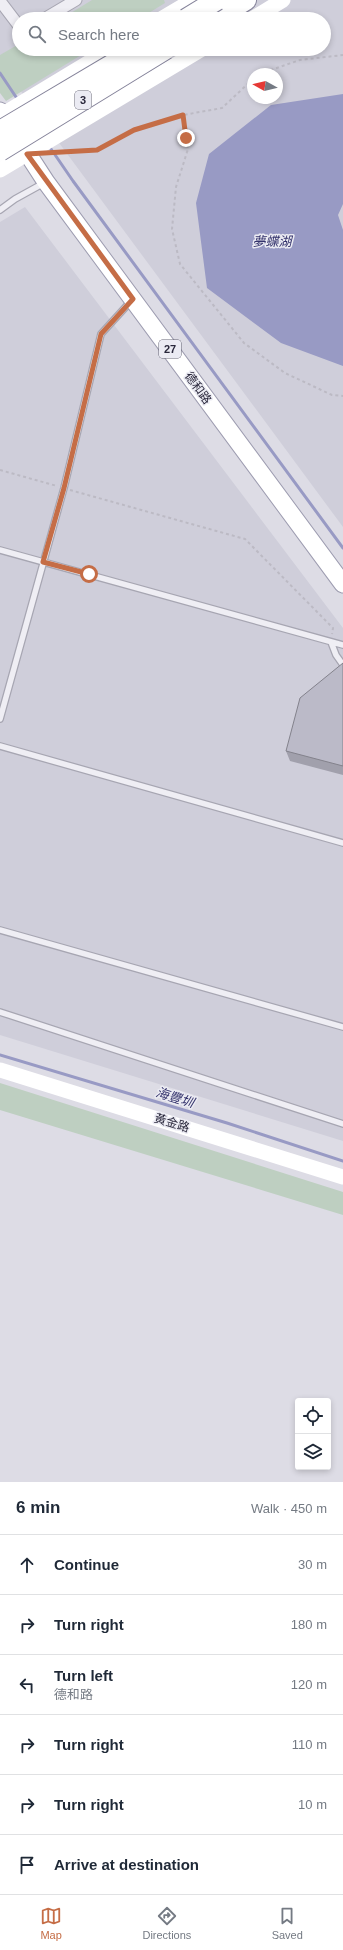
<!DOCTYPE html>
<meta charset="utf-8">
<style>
:root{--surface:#fff;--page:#f2f2f3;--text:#1f2937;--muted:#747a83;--line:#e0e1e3;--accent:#c56d46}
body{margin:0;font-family:Arial,"Noto Sans TC",sans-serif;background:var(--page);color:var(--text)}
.controls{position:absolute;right:12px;bottom:12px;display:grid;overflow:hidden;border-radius:4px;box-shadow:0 2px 6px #0003}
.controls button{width:36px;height:36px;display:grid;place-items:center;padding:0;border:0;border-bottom:1px solid var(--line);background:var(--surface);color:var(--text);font:20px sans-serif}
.compass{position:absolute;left:247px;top:68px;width:36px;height:36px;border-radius:50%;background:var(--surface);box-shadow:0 2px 6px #0003;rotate:278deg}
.stop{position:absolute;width:12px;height:12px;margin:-9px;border:3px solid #c56d46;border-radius:50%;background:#fff}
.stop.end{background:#c56d46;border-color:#fff;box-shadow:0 1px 4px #0008}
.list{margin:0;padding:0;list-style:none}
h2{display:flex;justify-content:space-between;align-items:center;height:52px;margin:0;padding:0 16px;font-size:17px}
h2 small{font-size:13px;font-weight:400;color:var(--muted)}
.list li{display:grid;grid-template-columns:26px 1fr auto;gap:12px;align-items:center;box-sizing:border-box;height:60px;padding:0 16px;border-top:1px solid var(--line)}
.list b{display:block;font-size:15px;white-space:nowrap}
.list p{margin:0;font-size:13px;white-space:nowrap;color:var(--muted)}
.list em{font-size:13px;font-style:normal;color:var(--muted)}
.icon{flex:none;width:22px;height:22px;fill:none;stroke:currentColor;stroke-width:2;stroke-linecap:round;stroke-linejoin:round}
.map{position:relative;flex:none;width:343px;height:1482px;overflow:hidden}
.search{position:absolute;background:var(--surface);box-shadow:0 2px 6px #0003;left:12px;right:12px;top:12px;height:44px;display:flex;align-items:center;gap:10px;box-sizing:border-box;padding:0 14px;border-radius:22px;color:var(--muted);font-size:15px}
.sheet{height:412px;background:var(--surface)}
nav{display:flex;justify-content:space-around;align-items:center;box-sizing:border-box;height:56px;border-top:1px solid var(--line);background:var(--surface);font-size:11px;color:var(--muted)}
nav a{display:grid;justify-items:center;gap:2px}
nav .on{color:var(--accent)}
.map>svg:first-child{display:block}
</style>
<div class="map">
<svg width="343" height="1482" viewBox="0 0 343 1482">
<rect width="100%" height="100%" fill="#dddce5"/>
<path fill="#cfceda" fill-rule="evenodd" d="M 0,0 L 343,0 L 343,527 L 0,63 ZM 19,19 L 324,19 L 324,49 L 19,49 ZM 253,74 L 277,74 L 277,98 L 253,98 Z
M 25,207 L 343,628 L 343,1141 L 0,1035 L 0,222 Z"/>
<path fill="#becfc1" d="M 92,0 L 164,0 L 165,3 L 139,19 L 61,19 Z
M 19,44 L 19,49 L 91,49 L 6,101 L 0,93 L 0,55 Z
M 0,1083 L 343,1192 L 343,1215 L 0,1110 Z"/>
<path fill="#989ac4" d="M 343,94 L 343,204 L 338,215 L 343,230 L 343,366 L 281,343 L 207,288 L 196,203 L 209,154 L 271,105 Z"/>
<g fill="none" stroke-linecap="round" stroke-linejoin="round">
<path stroke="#989ac4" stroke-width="3" d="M 0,73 L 18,100
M 49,146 L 73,181 L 343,548
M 0,1055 L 227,1123 L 343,1161"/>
<defs>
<path id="lane" d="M 0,210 L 15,199 L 44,183
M 0,550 L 343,645
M 331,642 L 336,655 L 343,665
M 0,719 L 64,488 L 101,334 L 132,300
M 0,746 L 343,843
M 0,930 L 343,1027
M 0,1012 L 343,1124"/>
<path id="street" d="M 0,1 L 19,26
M 44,19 L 76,0"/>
<path id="primary" d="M 0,111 L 46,182 L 343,584"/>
<path id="highway" d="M 215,19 L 246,0"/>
</defs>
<use href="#lane" stroke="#a7a6b2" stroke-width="8"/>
<use href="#street" stroke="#a7a6b2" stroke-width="13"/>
<use href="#primary" stroke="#9d9cb0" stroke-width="19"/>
<use href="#highway" stroke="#86849b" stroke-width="22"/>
<path stroke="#bcbac4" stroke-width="2" stroke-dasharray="3 3" stroke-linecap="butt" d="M 259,74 L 300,60 L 343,55
M 183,115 L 188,149 L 176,187 L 172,229 L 180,264 L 244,343 L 285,373 L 332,395 L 343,396
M 54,152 L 97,150 L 134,130 L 183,115 L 222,108 L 253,79
M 0,470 L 57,486
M 70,490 L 245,539 L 333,628 L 332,634"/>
<use href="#lane" stroke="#efeef4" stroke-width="5.5"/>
<use href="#street" stroke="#efeef4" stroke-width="11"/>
<path stroke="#fff" stroke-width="15" d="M 161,19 L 193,0
M 252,19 L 283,0
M 0,116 L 111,49
M 0,170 L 202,49
M 0,1070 L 343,1177"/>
<use href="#primary" stroke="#fff" stroke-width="17"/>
<use href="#highway" stroke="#fff" stroke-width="20"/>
<defs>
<path id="highway-bridge" d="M 186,19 L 217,0
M 0,131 L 138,49
M 0,151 L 166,49"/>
</defs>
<use href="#highway-bridge" stroke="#86849b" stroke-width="22" stroke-linecap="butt"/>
<use href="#highway-bridge" stroke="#fff" stroke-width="20"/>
</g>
<path fill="#a1a0ac" d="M 343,663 L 343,775 L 290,761 L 286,751 Z"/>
<path fill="#bbbac8" stroke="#83828c" d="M 343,663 L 343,766 L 286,751 L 300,698 Z"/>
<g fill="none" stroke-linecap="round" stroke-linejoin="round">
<path stroke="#c56d46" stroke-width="5" d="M 89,574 L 43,562 L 64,488 L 101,334 L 133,299 L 27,154 L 97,150 L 134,130 L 183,115 L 186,138"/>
</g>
<g text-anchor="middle" stroke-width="3" stroke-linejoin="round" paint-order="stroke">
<g fill="#ebebf3" stroke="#636272" stroke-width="1">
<rect x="75" y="91" width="16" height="18" rx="3"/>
<rect x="159" y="340" width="22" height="18" rx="3"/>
</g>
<g font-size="11" font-weight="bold" fill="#29273b">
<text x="83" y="104">3</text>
<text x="170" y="353">27</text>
</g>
<g font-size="12" fill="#29273b" stroke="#ebebf3">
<text transform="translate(198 388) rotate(54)" y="4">德和路</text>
<text transform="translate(172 1123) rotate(17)" y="4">黃金路</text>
</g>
<g font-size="13" font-style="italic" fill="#34336c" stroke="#ebebf3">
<text x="272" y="246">夢蝶湖</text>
<text transform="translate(175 1097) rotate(17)" y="5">海豐圳</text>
</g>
</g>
</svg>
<div class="controls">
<button><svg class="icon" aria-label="locate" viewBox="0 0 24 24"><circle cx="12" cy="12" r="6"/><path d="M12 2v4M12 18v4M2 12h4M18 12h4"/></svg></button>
<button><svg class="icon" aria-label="layers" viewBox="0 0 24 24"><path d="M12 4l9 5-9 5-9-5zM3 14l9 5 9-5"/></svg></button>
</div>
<svg class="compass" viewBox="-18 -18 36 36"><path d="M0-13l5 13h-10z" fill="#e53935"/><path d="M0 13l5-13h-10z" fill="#747a83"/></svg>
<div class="stop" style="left:89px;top:574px"></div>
<div class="stop end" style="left:186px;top:138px"></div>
<div class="search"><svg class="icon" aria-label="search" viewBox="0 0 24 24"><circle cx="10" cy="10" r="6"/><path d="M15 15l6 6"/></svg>Search here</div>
</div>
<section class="sheet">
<h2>6 min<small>Walk · 450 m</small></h2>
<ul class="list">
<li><svg class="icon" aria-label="ahead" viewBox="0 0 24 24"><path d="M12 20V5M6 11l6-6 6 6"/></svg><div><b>Continue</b></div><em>30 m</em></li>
<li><svg class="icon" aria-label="right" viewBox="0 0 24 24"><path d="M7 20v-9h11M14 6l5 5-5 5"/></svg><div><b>Turn right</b></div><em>180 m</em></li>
<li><svg class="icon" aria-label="left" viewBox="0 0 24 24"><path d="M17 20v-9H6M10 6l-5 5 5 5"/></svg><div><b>Turn left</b><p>德和路</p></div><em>120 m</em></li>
<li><svg class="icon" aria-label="right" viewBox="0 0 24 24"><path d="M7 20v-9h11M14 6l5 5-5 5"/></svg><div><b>Turn right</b></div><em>110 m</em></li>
<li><svg class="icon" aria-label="right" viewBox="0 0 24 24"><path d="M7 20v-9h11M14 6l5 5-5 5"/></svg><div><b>Turn right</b></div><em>10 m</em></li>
<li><svg class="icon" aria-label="arrive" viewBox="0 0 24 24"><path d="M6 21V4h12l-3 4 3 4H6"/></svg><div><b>Arrive at destination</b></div></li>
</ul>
</section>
<nav>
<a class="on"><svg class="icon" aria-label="map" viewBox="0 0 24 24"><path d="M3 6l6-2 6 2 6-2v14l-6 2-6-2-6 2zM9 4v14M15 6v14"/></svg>Map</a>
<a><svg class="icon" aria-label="directions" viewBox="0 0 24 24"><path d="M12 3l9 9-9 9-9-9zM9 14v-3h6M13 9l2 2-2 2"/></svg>Directions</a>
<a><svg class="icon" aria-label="saved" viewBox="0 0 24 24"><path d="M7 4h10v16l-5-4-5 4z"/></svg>Saved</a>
</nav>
